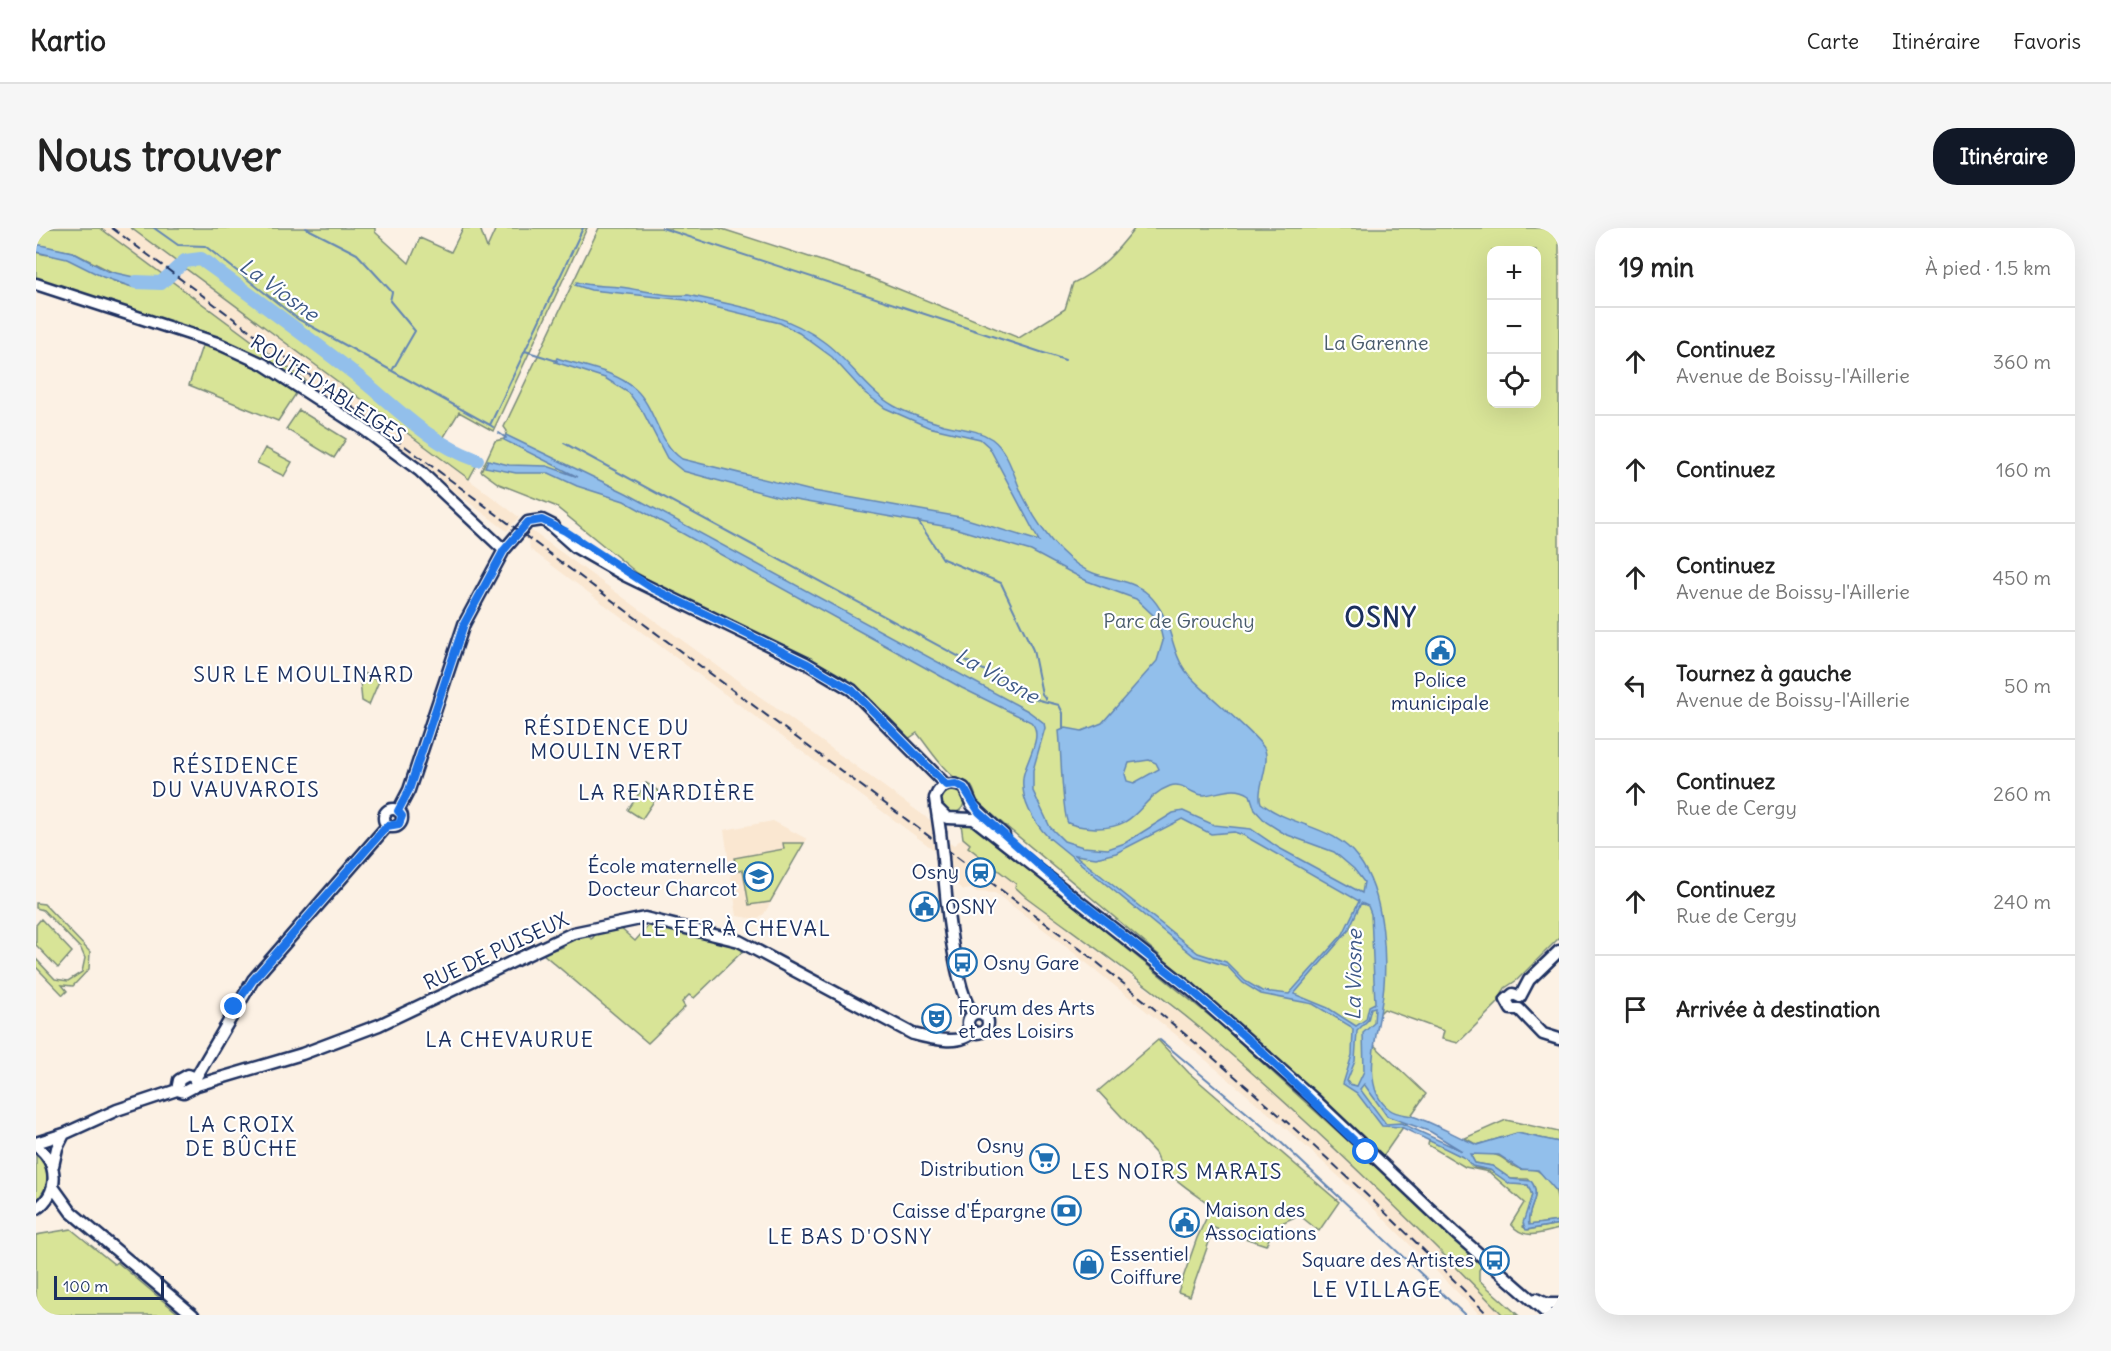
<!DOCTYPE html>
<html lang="fr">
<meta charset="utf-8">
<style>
:root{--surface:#fff;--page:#f6f6f6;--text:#222;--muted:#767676;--line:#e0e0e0;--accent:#111827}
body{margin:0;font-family:Delius,sans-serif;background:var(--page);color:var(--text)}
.controls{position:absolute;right:18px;top:18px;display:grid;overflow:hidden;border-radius:12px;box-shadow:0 6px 24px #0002}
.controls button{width:54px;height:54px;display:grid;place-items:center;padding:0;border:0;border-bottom:2px solid var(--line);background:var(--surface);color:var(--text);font:30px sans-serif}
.scale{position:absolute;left:18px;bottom:15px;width:110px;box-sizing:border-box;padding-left:6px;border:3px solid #1b2f5e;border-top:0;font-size:16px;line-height:21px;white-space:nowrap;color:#1b2f5e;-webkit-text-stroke:4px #fff;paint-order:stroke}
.stop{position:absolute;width:18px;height:18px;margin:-14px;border:4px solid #1a73e8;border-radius:50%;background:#fff}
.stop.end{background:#1a73e8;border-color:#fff;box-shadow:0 2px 6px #0008}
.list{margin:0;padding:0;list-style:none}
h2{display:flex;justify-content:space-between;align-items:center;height:78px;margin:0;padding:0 24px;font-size:26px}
h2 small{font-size:20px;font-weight:400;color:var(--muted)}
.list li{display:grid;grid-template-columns:39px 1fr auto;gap:18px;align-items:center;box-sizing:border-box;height:108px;padding:0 24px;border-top:2px solid var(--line)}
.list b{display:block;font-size:22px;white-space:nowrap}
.list p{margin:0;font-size:20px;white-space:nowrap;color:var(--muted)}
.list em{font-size:20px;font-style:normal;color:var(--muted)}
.icon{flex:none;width:33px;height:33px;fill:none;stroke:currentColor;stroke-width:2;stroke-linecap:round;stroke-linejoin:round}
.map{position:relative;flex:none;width:1523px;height:1087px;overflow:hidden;border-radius:24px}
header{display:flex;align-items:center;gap:36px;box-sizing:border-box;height:84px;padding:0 30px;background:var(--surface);border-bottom:2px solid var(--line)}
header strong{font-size:28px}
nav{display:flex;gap:33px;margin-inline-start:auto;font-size:21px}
.intro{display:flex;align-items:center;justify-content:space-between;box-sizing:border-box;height:144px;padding:0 36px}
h1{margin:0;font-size:42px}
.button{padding:15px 27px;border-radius:24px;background:var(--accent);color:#fff;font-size:21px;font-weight:700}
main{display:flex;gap:36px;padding:0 36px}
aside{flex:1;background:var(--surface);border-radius:24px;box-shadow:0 6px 24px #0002}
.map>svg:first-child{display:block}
</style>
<header>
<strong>Kartio</strong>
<nav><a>Carte</a><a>Itinéraire</a><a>Favoris</a></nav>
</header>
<div class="intro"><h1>Nous trouver</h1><a class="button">Itinéraire</a></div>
<main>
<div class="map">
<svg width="1523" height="1087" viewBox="0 0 1523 1087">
<rect width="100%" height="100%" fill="#fcf1e4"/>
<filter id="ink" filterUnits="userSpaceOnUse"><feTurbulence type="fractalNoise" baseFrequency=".0167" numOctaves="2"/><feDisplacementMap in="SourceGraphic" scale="12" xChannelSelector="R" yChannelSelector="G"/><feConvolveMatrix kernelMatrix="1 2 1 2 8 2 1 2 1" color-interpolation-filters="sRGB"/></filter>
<g filter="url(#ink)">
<path fill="#fae7d1" d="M 64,0 L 95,0 L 483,289 L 471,303 Z
M 493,301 L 898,595 L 901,624 L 494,321 L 493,313 L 485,307 Z
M 737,593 L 771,611 L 728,686 L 720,691 L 701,688 L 688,602 Z
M 927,610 L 935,616 L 932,620 L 981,656 L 990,669 L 1162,799 L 1272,894 L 1360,976 L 1467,1087 L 1444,1087 L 1333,976 L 1245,896 L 1144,810 L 1023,713 L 959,665 L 940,664 L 935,661 L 928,662 L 916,654 L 915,634 L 911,631 L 910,614 L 918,617 Z"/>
<path fill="#d8e497" stroke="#7a8a7a" stroke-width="1.5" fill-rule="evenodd" d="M 0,0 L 64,0 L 269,152 L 242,193 L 153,157 L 170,106 L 0,51 L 0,24 C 11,28 22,27 32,31 C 57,40 78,59 106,59 L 111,52 L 84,48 L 36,24 L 1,17 Z
M 95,0 L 339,0 L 339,4 L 373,35 L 384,10 L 415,24 L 427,0 L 444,0 L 451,20 L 460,0 L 551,0 L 457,203 L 423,184 L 403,217 L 441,236 L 433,251 Z
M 563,0 L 683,0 L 823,45 L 983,110 L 1029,81 L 1037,55 C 1065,42 1081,23 1099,0 L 1523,0 L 1523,710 L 1481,752 L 1469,760 L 1461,776 L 1422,815 L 1406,811 L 1408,803 L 1348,781 L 1344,785 L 1339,800 L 1338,817 L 1390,866 L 1347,928 C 1217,804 1079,689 941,574 C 936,549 931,559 918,549 C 906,541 891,517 881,505 L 872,511 L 827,464 L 769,428 L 629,361 L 601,345 L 519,278 L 463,256 L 445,243 L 459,213 L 468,211 L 471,203 L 468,199 ZM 1456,22 L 1500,22 L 1500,176 L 1456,176 Z
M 263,182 L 310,211 L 298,230 L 250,201 Z
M 229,220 L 256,234 L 248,248 L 221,235 Z
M 323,443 L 343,453 L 333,477 L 326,473 Z
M 610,555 L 624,564 L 606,591 L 592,582 Z
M904 573a12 12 0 1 1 24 0a12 12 0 1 1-24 0Z
M 937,595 L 1186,798 L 1447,1036 L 1443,1042 L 1443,1052 L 1482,1087 L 1467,1087 C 1370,987 1271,890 1164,800 C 1108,754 1048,712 990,669 L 979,659 L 980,656 L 932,619 L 934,616 L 927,610 L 925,596 Z
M 747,615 L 768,615 L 734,674 L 713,677 L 707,642 L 701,643 L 698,630 L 748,621 Z
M 0,675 L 8,676 L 54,724 L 53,741 L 37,758 L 26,757 L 31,763 L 27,767 L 0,739 L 0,731 L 19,751 L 32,753 L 46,744 L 49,730 L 45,721 L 7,682 L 0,680 Z
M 5,691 L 36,724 L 22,740 L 0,717 L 0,697 Z
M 614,696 L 690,712 L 708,722 L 658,770 L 653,767 L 646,774 L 649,779 L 612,815 L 506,725 L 527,719 L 527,716 L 550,707 L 556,711 L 561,704 L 583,699 L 599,713 Z
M 1122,812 L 1153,845 L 1303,974 L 1283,1003 L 1263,987 L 1239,998 L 1230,1017 L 1178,1000 L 1154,1068 L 1142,1064 L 1161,1010 L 1176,978 C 1160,966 1125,945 1119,925 L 1062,863 Z
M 1470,892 L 1523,904 L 1523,914 L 1481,905 L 1441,917 L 1429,910 Z
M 1393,912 L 1429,930 L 1439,940 L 1454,942 L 1477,956 L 1492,957 L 1496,967 L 1487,999 L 1492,1002 L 1523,996 L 1523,1001 C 1505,1005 1488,1013 1475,996 L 1488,975 L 1453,944 L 1429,939 L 1392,917 Z
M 0,925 C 16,939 14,959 0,973 Z
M 1450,925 C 1471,927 1470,937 1484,941 C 1490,943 1496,939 1502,943 C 1522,954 1523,974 1523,993 L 1493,997 C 1489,982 1510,964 1492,951 L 1475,951 L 1456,938 L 1439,935 L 1434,926 Z
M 35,1001 L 78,1036 L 81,1034 L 144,1087 L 0,1087 L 0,1007 Z"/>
<path fill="#92bfeb" stroke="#6285b3" stroke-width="1.5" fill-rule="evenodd" d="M 0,16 L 36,24 L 71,43 L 111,52 L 122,59 L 96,59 L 67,49 L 31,31 L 0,24 Z
M 541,54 C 556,59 569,57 584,59 C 607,62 629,69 652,67 C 699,78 749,84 788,114 C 813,132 830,162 858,178 C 874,187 891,192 908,197 C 925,201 941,201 956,211 C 972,223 978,248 986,266 C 995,284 1009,307 1024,322 C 1033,331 1046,341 1057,345 C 1076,352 1096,352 1112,366 C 1138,390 1133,424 1152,446 C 1164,461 1226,511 1229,522 C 1234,537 1220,562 1225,575 C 1255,599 1298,597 1322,630 C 1349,665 1353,736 1345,779 C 1341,808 1324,860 1353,881 C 1360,887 1370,886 1379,889 C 1400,896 1420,908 1441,917 L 1481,905 L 1523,914 L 1523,966 L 1502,942 L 1484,941 L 1463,927 L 1434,926 L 1439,935 L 1456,938 L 1475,951 L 1495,953 C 1507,969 1489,982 1493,997 L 1523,993 L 1523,996 L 1490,1002 L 1487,995 L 1496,967 L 1492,957 L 1474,956 L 1454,942 L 1436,938 L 1429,930 L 1365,899 L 1346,898 L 1321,865 L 1307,856 L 1316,827 L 1317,802 L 1314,798 L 1277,776 L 1225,766 L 1207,755 L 1191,738 L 1158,728 L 1012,609 C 997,593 985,572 987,550 C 989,533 1009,508 995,494 L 926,460 L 588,273 L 541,258 L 513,245 L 480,245 L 449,239 L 452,232 L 473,237 L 511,238 L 542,249 L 468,212 L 470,207 L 474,209 L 590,265 L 992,483 L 1008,495 L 1009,500 L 997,542 L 997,563 L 1014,599 L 1028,613 L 1047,619 L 1072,621 L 1089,615 L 1137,585 L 1147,583 L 1178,597 L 1215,601 L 1243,620 L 1326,665 L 1328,654 L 1318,641 L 1298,624 L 1249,606 L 1230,594 L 1219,582 L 1214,567 C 1199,557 1185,565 1169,567 C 1155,568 1148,553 1134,558 C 1102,570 1105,601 1059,600 C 1050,599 1041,599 1032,595 C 1026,587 1025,518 1023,503 L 1030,500 L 1046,503 L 1066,495 L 1121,433 L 1127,413 L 1124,400 L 1117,387 L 1100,371 L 1051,353 L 995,323 L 918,300 L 742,269 L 647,243 L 631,230 L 607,184 L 593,165 L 569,150 L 519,134 L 521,130 C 545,138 580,143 599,161 C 620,180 621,214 646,231 L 772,262 L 924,289 L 1003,313 L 953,219 L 944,211 L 892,199 L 849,180 L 829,165 L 796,129 L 763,105 L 744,95 L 650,72 L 555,62 L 539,57 ZM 1113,532 L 1120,535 L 1123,541 L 1098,555 L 1091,553 L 1089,546 L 1093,535 ZM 1146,591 L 1175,606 L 1198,604 L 1207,607 L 1323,673 L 1307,706 L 1253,766 L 1226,763 L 1209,753 L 1190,734 L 1162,725 L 1039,627 L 1060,630 L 1080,625 ZM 1325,675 L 1332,678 L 1335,686 L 1339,775 L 1333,778 L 1330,791 L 1320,798 L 1292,780 L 1258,766 L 1312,703 ZM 1339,779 L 1338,795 L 1327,805 L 1328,843 L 1321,858 L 1313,856 L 1311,853 L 1319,833 L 1321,803 L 1332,792 L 1335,780 ZM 1328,856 L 1351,888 L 1395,904 L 1426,923 L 1365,895 L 1350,896 L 1324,861 Z"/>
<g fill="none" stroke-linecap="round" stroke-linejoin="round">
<path stroke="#6285b3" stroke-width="2" d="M 118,0 L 142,17 L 169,18 L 262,91 L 454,197
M 270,0 L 321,26 L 356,64 L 354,73 L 379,103 L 357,141
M 626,0 L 1029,132
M 489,123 L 521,133
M 457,199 L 454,197 L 547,0
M 463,205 L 470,210
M 528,215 L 1003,472 L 1023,477 L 1027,485 L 1027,501
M 882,293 L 907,331 L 965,355 L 997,422 L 1006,466 L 1010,471
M 1124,812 L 1236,906 L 1429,1087"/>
<path stroke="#92bfeb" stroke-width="14" d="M 100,54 L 125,55 L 149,33 L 165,31 C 217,69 268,106 319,146 C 360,179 391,214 441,232"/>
<defs>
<path id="secondary" d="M 0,56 L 181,115 L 227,136 L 326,200 L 384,243 L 468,322
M 512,295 L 539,319 L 588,347 L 770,435 L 816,462 L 910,557
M 900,579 L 911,590 L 938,591 L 1154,761 L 1277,870 L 1419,1005 L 1513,1087
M348 590a9 9 0 1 1 18 0a9 9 0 1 1-18 0Z
M 362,583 L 373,562 L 428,396 L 468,322 L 492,294 L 506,292 L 518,298
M 904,604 L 899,570 C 904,556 916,553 928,560 L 936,577 L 968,607
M 907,630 C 909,662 918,766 938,786
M 1484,769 L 1493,752 L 1523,723
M 1483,781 L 1507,806 L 1523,811
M 1483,781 L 1475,781 L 1470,772 L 1477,766 L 1484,769
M932 795a10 10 0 1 1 20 0a10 10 0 1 1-20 0Z
M 159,851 L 217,752 L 351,598
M 141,862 L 148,864 L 161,857 L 266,826 L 343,797 L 537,705 L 609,690 L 703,713 L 877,806 C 892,810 926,819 937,803
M 141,862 L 143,852 L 152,847 L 157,849 L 161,856
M 0,915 L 28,906 L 81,882 L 141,862
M 0,918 C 23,934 24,965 0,981
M 17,938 L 21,920 L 28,906
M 17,959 L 35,984 L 157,1087
M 1500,1071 L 1511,1076 L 1523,1076"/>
</defs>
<use href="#secondary" stroke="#1b2f5e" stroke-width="15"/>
<use href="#secondary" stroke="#fff" stroke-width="10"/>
<path stroke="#1b2f5e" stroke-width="2" stroke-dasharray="9 4.5" stroke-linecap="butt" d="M 76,0 L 1039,717 C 1185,832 1323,953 1452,1087"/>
<defs>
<path id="secondary-bridge" d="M 904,604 L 907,630"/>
</defs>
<use href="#secondary-bridge" stroke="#1b2f5e" stroke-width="15" stroke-linecap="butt"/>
<use href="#secondary-bridge" stroke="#fff" stroke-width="10"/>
</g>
</g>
<g fill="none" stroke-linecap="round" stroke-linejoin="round" filter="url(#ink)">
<path stroke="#1a73e8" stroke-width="8" d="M 198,779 L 217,752 L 351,598 L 363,596 L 366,588 L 362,583 L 373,562 L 428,396 L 468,322 L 492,294 L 506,292 L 529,303 L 616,360 L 770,435 L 816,462 L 910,557 L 920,556 L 928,560 L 943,584 L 1035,666 L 1154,761 L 1223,821 L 1330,924"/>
</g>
<defs>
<symbol id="civic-ring" viewBox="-11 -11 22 22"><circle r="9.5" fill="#fff" stroke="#1f6fb2" stroke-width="1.5"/><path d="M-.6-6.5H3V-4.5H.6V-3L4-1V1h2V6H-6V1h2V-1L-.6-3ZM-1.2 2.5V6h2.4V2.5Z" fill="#1f6fb2"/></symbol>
<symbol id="station-ring" viewBox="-11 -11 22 22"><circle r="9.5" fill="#fff" stroke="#1f6fb2" stroke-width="1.5"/><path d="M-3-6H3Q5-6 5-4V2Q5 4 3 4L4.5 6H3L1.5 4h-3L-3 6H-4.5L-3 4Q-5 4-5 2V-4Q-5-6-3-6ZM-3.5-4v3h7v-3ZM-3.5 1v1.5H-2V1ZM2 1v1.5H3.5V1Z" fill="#1f6fb2"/></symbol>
<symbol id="school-ring" viewBox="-11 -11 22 22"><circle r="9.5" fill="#fff" stroke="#1f6fb2" stroke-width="1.5"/><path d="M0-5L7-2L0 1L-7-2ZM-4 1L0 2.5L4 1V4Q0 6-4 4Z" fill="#1f6fb2"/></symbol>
<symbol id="bus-ring" viewBox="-11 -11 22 22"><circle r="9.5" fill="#fff" stroke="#1f6fb2" stroke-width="1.5"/><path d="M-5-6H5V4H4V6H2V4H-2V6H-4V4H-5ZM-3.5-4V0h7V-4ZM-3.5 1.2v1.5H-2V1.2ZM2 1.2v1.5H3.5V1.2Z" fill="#1f6fb2"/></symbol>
<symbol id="theatre-ring" viewBox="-11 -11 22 22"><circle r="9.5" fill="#fff" stroke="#1f6fb2" stroke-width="1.5"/><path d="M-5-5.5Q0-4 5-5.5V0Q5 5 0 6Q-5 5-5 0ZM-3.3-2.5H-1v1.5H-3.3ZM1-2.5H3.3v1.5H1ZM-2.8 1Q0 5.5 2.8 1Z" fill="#1f6fb2"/></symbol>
<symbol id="supermarket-ring" viewBox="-11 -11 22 22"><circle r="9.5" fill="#fff" stroke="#1f6fb2" stroke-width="1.5"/><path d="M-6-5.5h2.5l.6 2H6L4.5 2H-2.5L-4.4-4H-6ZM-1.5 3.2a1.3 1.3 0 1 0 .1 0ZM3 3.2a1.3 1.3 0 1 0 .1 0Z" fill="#1f6fb2"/></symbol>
<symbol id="bank-ring" viewBox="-11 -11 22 22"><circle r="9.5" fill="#fff" stroke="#1f6fb2" stroke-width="1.5"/><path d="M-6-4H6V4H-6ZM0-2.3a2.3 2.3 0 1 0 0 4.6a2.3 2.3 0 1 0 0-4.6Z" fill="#1f6fb2"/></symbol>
<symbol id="shop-ring" viewBox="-11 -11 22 22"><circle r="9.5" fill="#fff" stroke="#1f6fb2" stroke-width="1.5"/><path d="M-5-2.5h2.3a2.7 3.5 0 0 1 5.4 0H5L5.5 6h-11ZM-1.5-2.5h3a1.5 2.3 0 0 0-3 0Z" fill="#1f6fb2"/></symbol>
</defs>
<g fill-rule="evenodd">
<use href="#civic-ring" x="1388" y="406" width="33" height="33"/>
<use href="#station-ring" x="928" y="628" width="33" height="33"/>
<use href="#school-ring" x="706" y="632" width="33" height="33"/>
<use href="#civic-ring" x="872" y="662" width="33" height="33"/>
<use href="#bus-ring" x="910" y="718" width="33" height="33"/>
<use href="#theatre-ring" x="884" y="774" width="33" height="33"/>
<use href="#supermarket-ring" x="992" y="914" width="33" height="33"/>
<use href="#bank-ring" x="1014" y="966" width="33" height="33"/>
<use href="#civic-ring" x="1132" y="978" width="33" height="33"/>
<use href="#bus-ring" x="1442" y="1016" width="33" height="33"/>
<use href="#shop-ring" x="1036" y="1020" width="33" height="33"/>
</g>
<g text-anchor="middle" stroke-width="4.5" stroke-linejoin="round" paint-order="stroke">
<g font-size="20" fill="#4a5c6c" stroke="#fff">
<text x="1340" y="122">La Garenne</text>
<text x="1143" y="400">Parc de Grouchy</text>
</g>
<g font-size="20" fill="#1b2f5e" stroke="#fff">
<text transform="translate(292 161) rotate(33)" y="7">ROUTE D'ABLEIGES</text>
<text transform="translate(460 723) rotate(-25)" y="7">RUE DE PUISEUX</text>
</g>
<g font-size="20" fill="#1b2f5e" stroke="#fff" text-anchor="end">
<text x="1404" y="459" text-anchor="middle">Police<tspan x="1404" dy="23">municipale</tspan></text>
<text x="701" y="645">École maternelle<tspan x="701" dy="23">Docteur Charcot</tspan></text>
<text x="923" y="651">Osny</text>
<text x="909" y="686" text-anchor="start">OSNY</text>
<text x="947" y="742" text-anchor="start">Osny Gare</text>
<text x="922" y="787" text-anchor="start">Forum des Arts<tspan x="922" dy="23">et des Loisirs</tspan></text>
<text x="988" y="925">Osny<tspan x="988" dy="23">Distribution</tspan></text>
<text x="1169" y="989" text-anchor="start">Maison des<tspan x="1169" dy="23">Associations</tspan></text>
<text x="1010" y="990">Caisse d'Épargne</text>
<text x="1074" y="1033" text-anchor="start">Essentiel<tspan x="1074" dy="23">Coiffure</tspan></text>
<text x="1438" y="1039">Square des Artistes</text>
</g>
<g font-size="21" font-style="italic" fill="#3f5a88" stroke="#fff">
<text transform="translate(243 62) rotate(36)" y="7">La Viosne</text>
<text transform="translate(961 448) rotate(29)" y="7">La Viosne</text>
<text transform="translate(1318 747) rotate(-89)" y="7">La Viosne</text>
</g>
<g font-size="21" letter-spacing="1.5" fill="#1b2f5e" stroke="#fff">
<text x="268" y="454">SUR LE MOULINARD</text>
<text x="571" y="507">RÉSIDENCE DU<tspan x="571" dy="24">MOULIN VERT</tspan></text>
<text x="200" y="545">RÉSIDENCE<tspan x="200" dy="24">DU VAUVAROIS</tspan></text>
<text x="631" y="572">LA RENARDIÈRE</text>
<text x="700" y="708">LE FER À CHEVAL</text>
<text x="474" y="819">LA CHEVAURUE</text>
<text x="206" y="904">LA CROIX<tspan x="206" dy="24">DE BÛCHE</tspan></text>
<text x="1141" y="951">LES NOIRS MARAIS</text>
<text x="814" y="1016">LE BAS D'OSNY</text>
<text x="1341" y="1069">LE VILLAGE</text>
</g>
<g font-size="26" font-weight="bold" letter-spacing="1.5" fill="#1b2f5e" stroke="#fff">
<text x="1345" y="399">OSNY</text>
</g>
</g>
</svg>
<div class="controls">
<button>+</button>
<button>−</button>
<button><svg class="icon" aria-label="locate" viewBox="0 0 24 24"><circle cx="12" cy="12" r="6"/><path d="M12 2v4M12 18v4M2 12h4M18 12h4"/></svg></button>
</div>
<div class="scale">100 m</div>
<div class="stop" style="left:1330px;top:924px"></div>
<div class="stop end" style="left:198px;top:779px"></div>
</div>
<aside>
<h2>19 min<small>À pied · 1.5 km</small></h2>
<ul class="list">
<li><svg class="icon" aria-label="ahead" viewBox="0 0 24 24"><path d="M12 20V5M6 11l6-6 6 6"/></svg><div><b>Continuez</b><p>Avenue de Boissy-l'Aillerie</p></div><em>360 m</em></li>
<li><svg class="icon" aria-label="ahead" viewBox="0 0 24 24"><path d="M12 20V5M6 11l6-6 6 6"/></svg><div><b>Continuez</b></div><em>160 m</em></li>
<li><svg class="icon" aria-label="ahead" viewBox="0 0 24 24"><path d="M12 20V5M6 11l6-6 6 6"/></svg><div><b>Continuez</b><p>Avenue de Boissy-l'Aillerie</p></div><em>450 m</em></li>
<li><svg class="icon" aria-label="left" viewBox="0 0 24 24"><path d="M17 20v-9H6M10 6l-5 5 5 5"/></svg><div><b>Tournez à gauche</b><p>Avenue de Boissy-l'Aillerie</p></div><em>50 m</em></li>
<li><svg class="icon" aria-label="ahead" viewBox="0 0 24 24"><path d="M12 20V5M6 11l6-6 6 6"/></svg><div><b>Continuez</b><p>Rue de Cergy</p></div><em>260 m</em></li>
<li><svg class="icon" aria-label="ahead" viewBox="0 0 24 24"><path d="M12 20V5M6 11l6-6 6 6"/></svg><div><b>Continuez</b><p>Rue de Cergy</p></div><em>240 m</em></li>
<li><svg class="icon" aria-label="arrive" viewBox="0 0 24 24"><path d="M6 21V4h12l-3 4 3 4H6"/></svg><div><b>Arrivée à destination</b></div></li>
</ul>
</aside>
</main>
